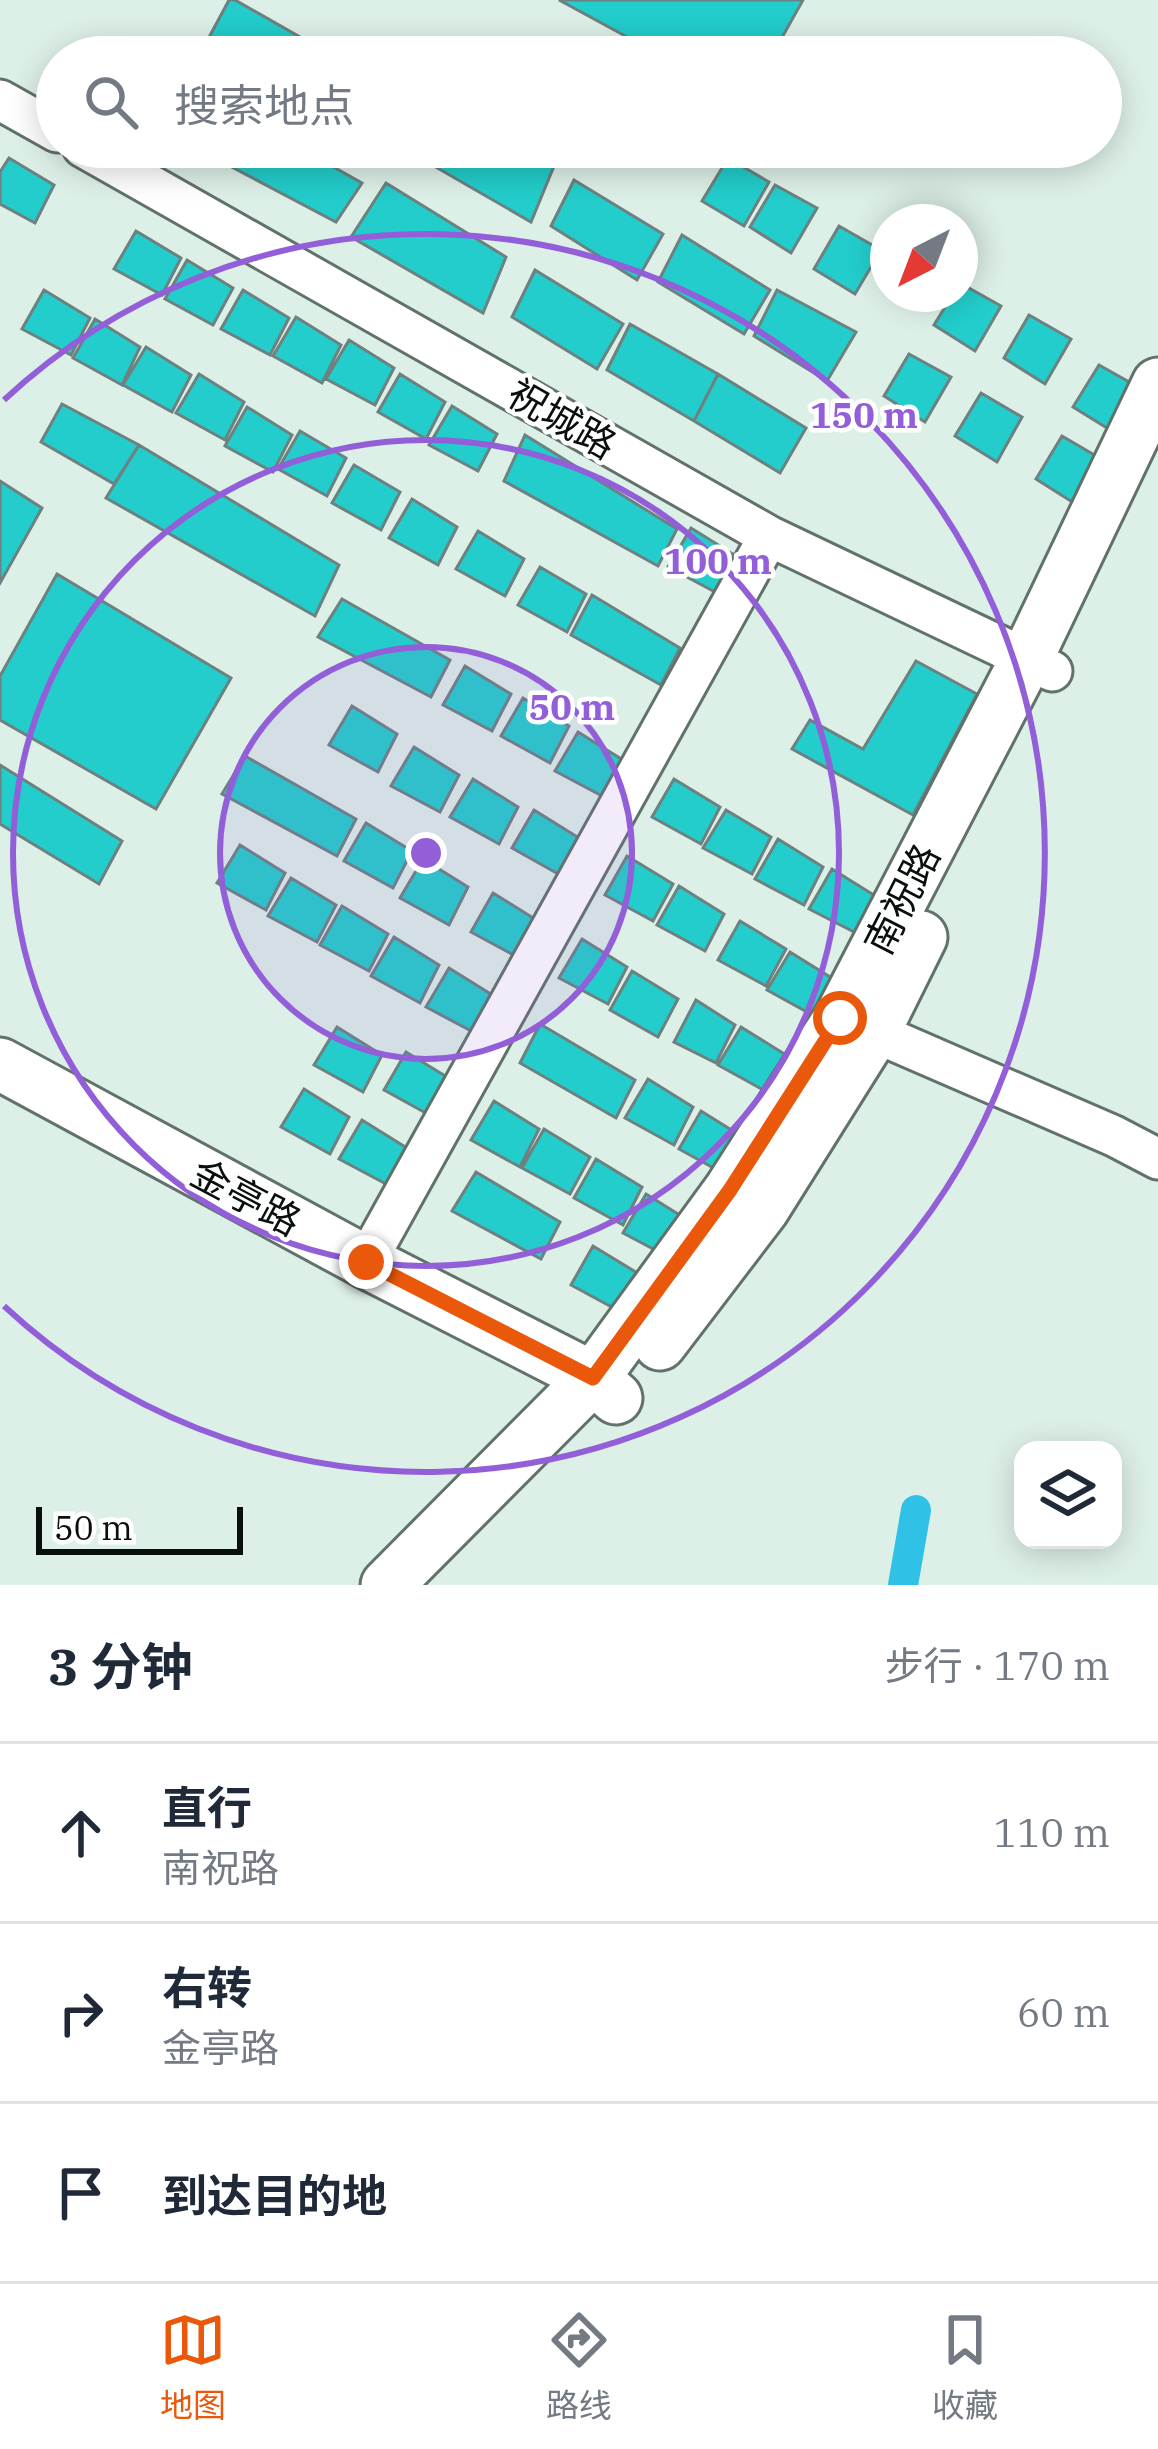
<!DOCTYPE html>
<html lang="zh">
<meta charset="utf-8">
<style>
:root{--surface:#fff;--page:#f2f2f3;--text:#1f2937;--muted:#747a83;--line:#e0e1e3;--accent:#ea580c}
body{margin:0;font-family:"IBM Plex Serif","Noto Sans SC",serif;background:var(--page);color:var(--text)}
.controls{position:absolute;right:36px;bottom:36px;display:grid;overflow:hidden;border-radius:24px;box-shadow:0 6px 30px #0003}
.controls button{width:108px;height:108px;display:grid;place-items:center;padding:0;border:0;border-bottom:3px solid var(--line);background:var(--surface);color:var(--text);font:60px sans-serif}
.compass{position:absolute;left:870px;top:204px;width:108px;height:108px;border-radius:50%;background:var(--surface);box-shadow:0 6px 30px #0003;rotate:222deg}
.scale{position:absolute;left:36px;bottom:30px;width:207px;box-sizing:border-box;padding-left:12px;border:6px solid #080f0c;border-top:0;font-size:33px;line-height:42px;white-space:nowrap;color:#080f0c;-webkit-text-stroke:9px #fff;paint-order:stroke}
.stop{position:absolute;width:36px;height:36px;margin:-27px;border:9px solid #ea580c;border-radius:50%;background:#fff}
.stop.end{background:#ea580c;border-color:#fff;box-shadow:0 3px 12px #0008}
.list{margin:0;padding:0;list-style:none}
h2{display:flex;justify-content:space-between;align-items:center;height:156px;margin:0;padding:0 48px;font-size:51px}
h2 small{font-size:39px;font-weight:400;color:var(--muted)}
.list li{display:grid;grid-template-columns:78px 1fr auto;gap:36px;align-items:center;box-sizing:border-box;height:180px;padding:0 48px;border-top:3px solid var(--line)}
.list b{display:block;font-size:45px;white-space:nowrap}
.list p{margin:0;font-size:39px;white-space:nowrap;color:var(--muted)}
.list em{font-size:39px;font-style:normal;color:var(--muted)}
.icon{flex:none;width:66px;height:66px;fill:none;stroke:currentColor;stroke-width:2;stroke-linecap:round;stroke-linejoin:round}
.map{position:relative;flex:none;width:1158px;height:1585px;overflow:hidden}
.search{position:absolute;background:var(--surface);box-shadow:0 6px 30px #0003;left:36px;right:36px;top:36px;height:132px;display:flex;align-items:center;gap:30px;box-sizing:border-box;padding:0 42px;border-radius:66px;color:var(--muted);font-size:45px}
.sheet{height:696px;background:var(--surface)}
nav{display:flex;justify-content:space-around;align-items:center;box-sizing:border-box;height:168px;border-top:3px solid var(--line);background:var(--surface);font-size:33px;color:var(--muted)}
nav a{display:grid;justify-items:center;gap:6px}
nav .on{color:var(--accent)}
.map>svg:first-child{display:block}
</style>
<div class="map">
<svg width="1158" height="1585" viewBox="0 0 1158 1585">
<rect width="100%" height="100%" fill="#ddf0e7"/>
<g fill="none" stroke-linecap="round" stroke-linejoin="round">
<path stroke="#30c1e7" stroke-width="30" d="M 903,1585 L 916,1510"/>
</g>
<path fill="#22cdcb" stroke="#6d8180" stroke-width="3" d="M 229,0 L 235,0 L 335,57 L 232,57 L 206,43 Z
M 559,0 L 803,0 L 771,57 L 664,57 Z
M 194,147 L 298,147 L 362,183 L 336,222 Z
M 401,147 L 523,147 L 554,166 L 531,222 Z
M 9,158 L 54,185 L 35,223 L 0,204 L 0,172 Z
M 728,158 L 769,182 L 744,226 L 702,201 Z
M 574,180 L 663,234 L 637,280 L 551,226 Z
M 386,183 L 506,257 L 483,313 L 351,237 Z
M 775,185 L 817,208 L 791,253 L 750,227 Z
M 839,226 L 881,250 L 855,294 L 814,269 Z
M 136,231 L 181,258 L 162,295 L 114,269 Z
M 682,235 L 770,290 L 744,334 L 658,282 Z
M 187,260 L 233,288 L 213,325 L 165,299 Z
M 535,270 L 623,324 L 597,369 L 512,317 Z
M 960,283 L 1001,306 L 975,351 L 934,325 L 953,294 L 960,294 Z
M 44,290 L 90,318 L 71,355 L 22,329 Z
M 243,290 L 289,318 L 270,355 L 221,329 Z
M 777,290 L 856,332 L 827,381 L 754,336 Z
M 1029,315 L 1071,339 L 1045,384 L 1004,358 Z
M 296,317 L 341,345 L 322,383 L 273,356 Z
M 95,319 L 140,347 L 122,385 L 73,358 Z
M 630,324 L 718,374 L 694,421 L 607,370 Z
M 349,340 L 394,368 L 375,405 L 326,379 Z
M 146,347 L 191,375 L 172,412 L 123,385 Z
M 909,354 L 951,377 L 925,422 L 884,396 Z
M 1099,365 L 1140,388 L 1115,433 L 1073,407 Z
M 199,374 L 244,402 L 225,440 L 176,413 Z
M 400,374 L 445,402 L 426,439 L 378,412 Z
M 718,374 L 806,428 L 780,473 L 694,421 Z
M 981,393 L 1022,417 L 997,462 L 955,436 Z
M 62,404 L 139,445 L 114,484 L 41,442 Z
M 452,406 L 497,434 L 478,471 L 429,445 Z
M 247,407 L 292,435 L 273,472 L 225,446 Z
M 300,431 L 346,458 L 327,496 L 278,469 Z
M 525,435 L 677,529 L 658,566 L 504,481 Z
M 1062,436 L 1103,460 L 1077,505 L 1036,479 Z
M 139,445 L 339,565 L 315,616 L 106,498 Z
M 354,465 L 400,492 L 381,530 L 332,503 Z
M 0,481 L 42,508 L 0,583 Z
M 412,499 L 457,527 L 438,565 L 389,538 Z
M 691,528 L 736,556 L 717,593 L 668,567 Z
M 478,531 L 524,559 L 505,596 L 456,569 Z
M 540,567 L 586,594 L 567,632 L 518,605 Z
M 57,574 L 231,678 L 156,809 L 0,720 L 0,676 Z
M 592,595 L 680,648 L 661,685 L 571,635 Z
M 342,599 L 450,660 L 431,697 L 318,637 Z
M 916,661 L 977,694 L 913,815 L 792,749 L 810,720 L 863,749 Z
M 465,666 L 511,694 L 492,731 L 443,705 Z
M 523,698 L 569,726 L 550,763 L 501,736 Z
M 352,706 L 397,734 L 378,772 L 329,745 Z
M 578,732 L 623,760 L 604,797 L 555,771 Z
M 414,747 L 459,775 L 440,812 L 391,786 Z
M 245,756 L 356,819 L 337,856 L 222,794 Z
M 0,765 L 122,841 L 99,884 L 0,824 Z
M 473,779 L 518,807 L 499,844 L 450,817 Z
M 674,779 L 720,807 L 701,844 L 652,817 Z
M 534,810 L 579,838 L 560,875 L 512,848 Z
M 726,810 L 771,837 L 752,874 L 703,848 Z
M 366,823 L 412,851 L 393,888 L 344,861 Z
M 778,839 L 823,867 L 804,905 L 755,879 Z
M 240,845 L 285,873 L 266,910 L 217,883 Z
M 627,856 L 673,884 L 653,921 L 605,895 Z
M 423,859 L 468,887 L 449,925 L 400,898 Z
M 832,869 L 877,897 L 858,934 L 809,909 Z
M 291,878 L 336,905 L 317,942 L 268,916 Z
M 679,886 L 724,914 L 705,951 L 657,925 Z
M 493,893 L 538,921 L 519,958 L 471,932 Z
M 342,906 L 388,934 L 369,971 L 320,945 Z
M 740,921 L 786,949 L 766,986 L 718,960 Z
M 394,937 L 439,965 L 420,1003 L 371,976 Z
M 582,939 L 627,967 L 608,1004 L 559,978 Z
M 790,952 L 835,980 L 816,1017 L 767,990 Z
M 449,968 L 494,996 L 475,1033 L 426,1007 Z
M 632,971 L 678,999 L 658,1037 L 610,1010 Z
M 696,1000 L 735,1025 L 716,1063 L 674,1042 Z
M 540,1024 L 635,1080 L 616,1118 L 520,1063 Z
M 337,1027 L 382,1055 L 363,1092 L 314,1065 Z
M 741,1027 L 786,1055 L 767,1092 L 718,1065 Z
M 406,1052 L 452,1080 L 433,1117 L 384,1090 Z
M 648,1079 L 693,1107 L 674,1145 L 625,1118 Z
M 304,1089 L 349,1117 L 330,1154 L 281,1127 Z
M 494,1101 L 539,1129 L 520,1167 L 471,1140 Z
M 701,1111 L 746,1139 L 728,1176 L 679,1149 Z
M 362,1120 L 407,1148 L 388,1185 L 339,1159 Z
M 544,1129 L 590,1157 L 570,1194 L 522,1168 Z
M 596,1159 L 642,1187 L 623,1225 L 574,1198 Z
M 476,1172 L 560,1222 L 541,1259 L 452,1211 Z
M 646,1194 L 691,1222 L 672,1259 L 623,1233 Z
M 593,1246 L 639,1274 L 619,1311 L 571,1285 Z"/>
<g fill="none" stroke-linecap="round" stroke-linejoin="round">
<defs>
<path id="minor" d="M 0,100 L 57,132
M 83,147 L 769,536 L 1052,671
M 874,1032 L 1114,1136 L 1158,1159
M 366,1262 L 769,536"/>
<path id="major" d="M 0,1064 L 366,1262 L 593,1378 L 616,1398
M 660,1344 L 763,1209 L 874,1032 L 921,937
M 387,1585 L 593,1378 L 730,1190 L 840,1018 L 1027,658 L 1158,384"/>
</defs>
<use href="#minor" stroke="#61726a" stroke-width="45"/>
<use href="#major" stroke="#61726a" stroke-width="57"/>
<use href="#minor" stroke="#fff" stroke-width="39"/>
<use href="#major" stroke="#fff" stroke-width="51"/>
</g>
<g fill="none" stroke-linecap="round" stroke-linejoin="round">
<path stroke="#ea580c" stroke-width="15" d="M 366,1262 L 593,1378 L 730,1190 L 840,1018"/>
</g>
<circle cx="426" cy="853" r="206" fill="#925fd8" fill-opacity=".12"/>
<g fill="none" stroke="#925fd8" stroke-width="6">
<circle cx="426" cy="853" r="206"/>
<circle cx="426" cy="853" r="413"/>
<path d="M4 400A619 619 0 1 1 4 1306"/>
</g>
<g text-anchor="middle" stroke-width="9" stroke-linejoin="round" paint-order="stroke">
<g font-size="39" fill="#080f0c" stroke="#fff">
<text transform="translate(562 419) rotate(30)" y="14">祝城路</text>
<text transform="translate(902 899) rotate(-63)" y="14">南祝路</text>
<text transform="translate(246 1197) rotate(28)" y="14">金亭路</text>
</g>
</g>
<circle cx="426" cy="853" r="18" fill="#925fd8" stroke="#fff" stroke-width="6"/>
<g font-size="36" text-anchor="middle" font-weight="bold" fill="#925fd8" stroke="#fff" stroke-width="9" stroke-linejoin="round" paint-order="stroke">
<text x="864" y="428">150 m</text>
<text x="718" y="574">100 m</text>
<text x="572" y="720">50 m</text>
</g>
</svg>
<div class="controls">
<button><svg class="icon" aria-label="layers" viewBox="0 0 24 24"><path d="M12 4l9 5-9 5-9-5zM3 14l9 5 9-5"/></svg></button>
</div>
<svg class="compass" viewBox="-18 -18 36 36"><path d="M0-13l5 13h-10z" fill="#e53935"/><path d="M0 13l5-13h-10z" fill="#747a83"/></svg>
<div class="scale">50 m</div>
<div class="stop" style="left:840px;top:1018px"></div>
<div class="stop end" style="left:366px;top:1262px"></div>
<div class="search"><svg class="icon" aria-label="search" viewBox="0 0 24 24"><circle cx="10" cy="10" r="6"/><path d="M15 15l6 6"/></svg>搜索地点</div>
</div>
<section class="sheet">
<h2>3 分钟<small>步行 · 170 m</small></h2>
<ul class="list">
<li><svg class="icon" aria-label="ahead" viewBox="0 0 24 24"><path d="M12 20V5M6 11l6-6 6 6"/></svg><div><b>直行</b><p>南祝路</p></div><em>110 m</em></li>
<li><svg class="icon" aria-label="right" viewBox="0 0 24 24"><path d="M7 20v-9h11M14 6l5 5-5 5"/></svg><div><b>右转</b><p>金亭路</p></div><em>60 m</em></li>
<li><svg class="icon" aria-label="arrive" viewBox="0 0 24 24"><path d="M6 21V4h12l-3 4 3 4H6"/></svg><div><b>到达目的地</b></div></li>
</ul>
</section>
<nav>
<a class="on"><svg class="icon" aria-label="map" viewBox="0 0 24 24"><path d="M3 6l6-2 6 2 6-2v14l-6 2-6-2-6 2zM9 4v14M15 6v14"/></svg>地图</a>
<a><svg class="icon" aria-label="directions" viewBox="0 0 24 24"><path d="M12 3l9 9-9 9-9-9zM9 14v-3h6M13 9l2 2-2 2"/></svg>路线</a>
<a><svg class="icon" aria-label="saved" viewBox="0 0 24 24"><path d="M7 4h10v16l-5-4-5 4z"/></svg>收藏</a>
</nav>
